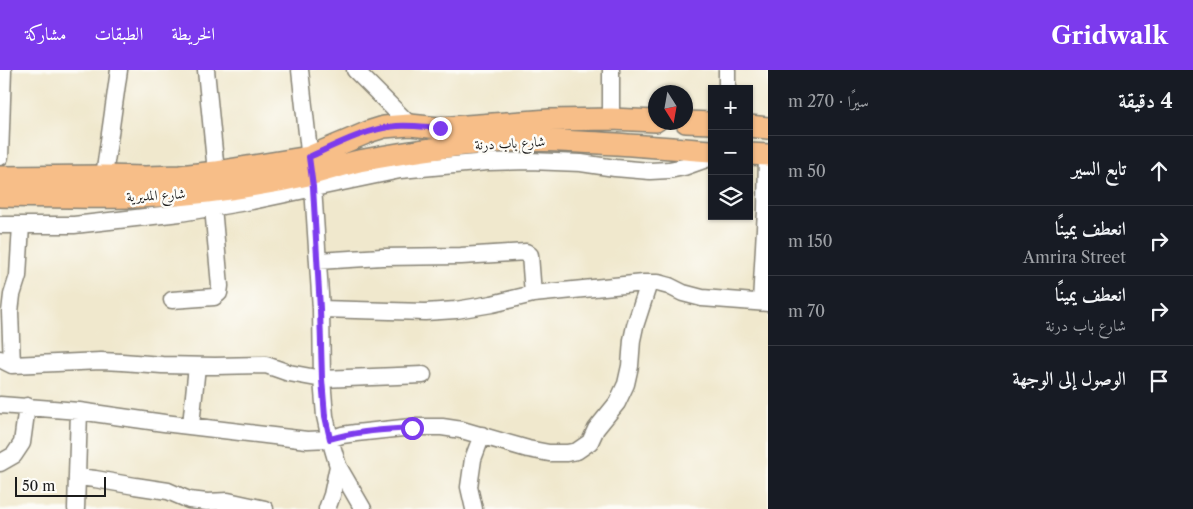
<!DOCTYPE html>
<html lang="ar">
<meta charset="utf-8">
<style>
:root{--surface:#171b24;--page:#242831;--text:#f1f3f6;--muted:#9ea1a6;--line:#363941;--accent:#7c3aed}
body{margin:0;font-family:"Libre Caslon Text",Amiri,serif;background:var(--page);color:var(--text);direction:rtl}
.controls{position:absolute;right:15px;top:15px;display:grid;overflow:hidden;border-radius:0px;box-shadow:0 1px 4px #0004}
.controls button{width:45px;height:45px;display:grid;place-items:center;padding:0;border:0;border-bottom:1px solid var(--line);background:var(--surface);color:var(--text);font:25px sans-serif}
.compass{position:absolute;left:648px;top:15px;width:45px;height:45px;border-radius:50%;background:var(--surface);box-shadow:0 1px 4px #0004;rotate:169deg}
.scale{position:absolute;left:15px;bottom:12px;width:91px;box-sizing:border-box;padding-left:5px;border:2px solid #1c1c1c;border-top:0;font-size:14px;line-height:18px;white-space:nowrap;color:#1c1c1c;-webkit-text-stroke:4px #fdfcf7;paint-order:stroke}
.stop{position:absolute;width:15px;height:15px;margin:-11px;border:4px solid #7c3aed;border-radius:50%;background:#fff}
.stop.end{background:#7c3aed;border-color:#fff;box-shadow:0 1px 5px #0008}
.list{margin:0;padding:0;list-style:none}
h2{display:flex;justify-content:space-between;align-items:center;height:65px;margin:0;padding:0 20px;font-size:21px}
h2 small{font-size:16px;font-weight:400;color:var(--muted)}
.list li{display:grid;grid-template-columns:32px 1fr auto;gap:15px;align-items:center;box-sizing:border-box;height:70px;padding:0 20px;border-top:1px solid var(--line)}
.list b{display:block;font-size:19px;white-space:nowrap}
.list p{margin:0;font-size:16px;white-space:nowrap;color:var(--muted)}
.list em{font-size:16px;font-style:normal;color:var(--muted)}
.icon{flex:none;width:28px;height:28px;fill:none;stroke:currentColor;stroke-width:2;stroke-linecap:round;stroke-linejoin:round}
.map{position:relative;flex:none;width:768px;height:439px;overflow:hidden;direction:ltr}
header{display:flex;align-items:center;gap:30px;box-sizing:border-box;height:70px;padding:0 25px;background:var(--accent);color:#fff}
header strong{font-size:24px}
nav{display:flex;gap:28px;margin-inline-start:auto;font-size:18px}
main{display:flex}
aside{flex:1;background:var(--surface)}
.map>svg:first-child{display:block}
</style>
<header>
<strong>Gridwalk</strong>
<nav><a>الخريطة</a><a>الطبقات</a><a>مشاركة</a></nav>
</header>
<main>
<aside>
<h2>4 دقيقة<small>سيرًا · 270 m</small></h2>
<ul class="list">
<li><svg class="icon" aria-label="ahead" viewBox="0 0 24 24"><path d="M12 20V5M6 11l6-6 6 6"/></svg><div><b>تابع السير</b></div><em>50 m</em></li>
<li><svg class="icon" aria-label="right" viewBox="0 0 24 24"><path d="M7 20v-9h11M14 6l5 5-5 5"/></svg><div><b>انعطف يمينًا</b><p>Amrira Street</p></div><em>150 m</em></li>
<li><svg class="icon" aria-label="right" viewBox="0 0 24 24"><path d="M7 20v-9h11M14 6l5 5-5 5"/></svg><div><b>انعطف يمينًا</b><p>شارع باب درنة</p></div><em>70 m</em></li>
<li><svg class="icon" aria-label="arrive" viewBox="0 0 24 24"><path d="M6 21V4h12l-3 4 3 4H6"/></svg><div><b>الوصول إلى الوجهة</b></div></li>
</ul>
</aside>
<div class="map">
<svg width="768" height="439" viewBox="0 0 768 439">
<rect width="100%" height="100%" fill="#fdfcf7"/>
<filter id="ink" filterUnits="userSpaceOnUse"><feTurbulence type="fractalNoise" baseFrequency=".02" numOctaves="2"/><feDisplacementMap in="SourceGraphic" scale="10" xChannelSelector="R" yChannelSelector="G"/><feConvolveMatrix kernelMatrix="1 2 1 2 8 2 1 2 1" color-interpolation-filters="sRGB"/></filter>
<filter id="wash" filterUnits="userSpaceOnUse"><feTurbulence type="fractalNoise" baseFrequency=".0096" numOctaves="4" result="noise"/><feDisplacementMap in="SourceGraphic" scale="20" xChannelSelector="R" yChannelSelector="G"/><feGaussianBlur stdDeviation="1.12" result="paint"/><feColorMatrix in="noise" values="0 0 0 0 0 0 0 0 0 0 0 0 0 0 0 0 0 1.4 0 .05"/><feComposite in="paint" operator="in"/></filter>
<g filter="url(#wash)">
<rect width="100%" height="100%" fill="#f0e8cd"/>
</g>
<g filter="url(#ink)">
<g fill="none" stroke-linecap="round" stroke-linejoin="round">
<defs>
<path id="minor" d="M 206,0 L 216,102
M 300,0 L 313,117 L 321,239 L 322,309 L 325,346 L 330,369 L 338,396 L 363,439
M 355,0 L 410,55
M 727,0 L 727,19
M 611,49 L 611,0
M 0,87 L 3,0
M 104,106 L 119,0
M 0,155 L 74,155 L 180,143 L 252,131 L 400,100 L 487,92 L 529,91 L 581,93 L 615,98 L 650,101 L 669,100 L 684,97 L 712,87
M 318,191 L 382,187 L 461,186 L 526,182 L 530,185 L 533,224
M 172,230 L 214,227 L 219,223 L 220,216 L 213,137
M 761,232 L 766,140 L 767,85
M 321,239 L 425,242 L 456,240 L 492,234 L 533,224 L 644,213 L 658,213 L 669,216 L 683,223 L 702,228 L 768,233
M 0,289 L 12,295 L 101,291 L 122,292 L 162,295 L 215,296 L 266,295 L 289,303 L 322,309 L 423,305
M 12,295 L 10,242 L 12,225 L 18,206 L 21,155
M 0,335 L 79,341 L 164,353 L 307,370 L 330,369 L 342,365 L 356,363 L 412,357 L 442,357 L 462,360 L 528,379 L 549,383 L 567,383 L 577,381 L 590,372 L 596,359 L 617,333 L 626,314 L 630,296 L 632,270 L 635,256 L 649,213
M 191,355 L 197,296
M 0,393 L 14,385 L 22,373 L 27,336
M 78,407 L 95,409 L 135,416 L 168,421 L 189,430 L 207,432 L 228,431 L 265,439
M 76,439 L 79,341
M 327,439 L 332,425 L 338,396
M 474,439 L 469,417 L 473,389 L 482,365"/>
<path id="major" d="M 686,52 L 712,53
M 749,56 L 768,58
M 749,84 L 768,85
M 0,107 L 104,106 L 145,107 L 180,106 L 216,102 L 309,87 L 371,61 L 384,57 L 396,56 L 410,55 L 439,58 L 549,50 L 611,49 L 656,51
M 0,126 C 69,127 139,130 207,122 C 242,118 278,112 312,104 C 327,100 343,95 359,91 C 407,82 459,74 508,71 C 532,69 556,71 580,72 C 624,74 668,78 712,81"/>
</defs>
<use href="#minor" stroke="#868274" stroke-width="19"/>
<use href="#major" stroke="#868274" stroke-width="24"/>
<use href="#minor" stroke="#fff" stroke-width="16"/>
<use href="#major" stroke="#f7be88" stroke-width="21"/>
</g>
</g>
<g fill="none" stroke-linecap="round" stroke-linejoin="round" filter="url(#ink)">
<path stroke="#7c3aed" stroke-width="6" d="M 412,358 C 385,360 356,361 330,369 L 325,346 L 322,309 L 320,239 L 313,117 L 309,87 C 335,75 368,58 397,56 C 411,55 425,57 440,58"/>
</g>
<g text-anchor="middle" stroke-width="5" stroke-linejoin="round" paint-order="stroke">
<g font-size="14" fill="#1c1c1c" stroke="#fdfcf7">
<text transform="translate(510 73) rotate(-3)" y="5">شارع باب درنة</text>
<text transform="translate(156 125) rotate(-3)" y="5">شارع المديرية</text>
</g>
</g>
</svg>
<div class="controls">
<button>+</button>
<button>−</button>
<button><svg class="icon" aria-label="layers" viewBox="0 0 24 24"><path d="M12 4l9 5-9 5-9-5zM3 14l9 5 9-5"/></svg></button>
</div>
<svg class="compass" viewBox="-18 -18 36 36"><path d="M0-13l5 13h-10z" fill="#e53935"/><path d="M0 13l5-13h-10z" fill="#9ea1a6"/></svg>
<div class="scale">50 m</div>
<div class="stop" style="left:412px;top:358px"></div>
<div class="stop end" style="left:440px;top:58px"></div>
</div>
</main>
